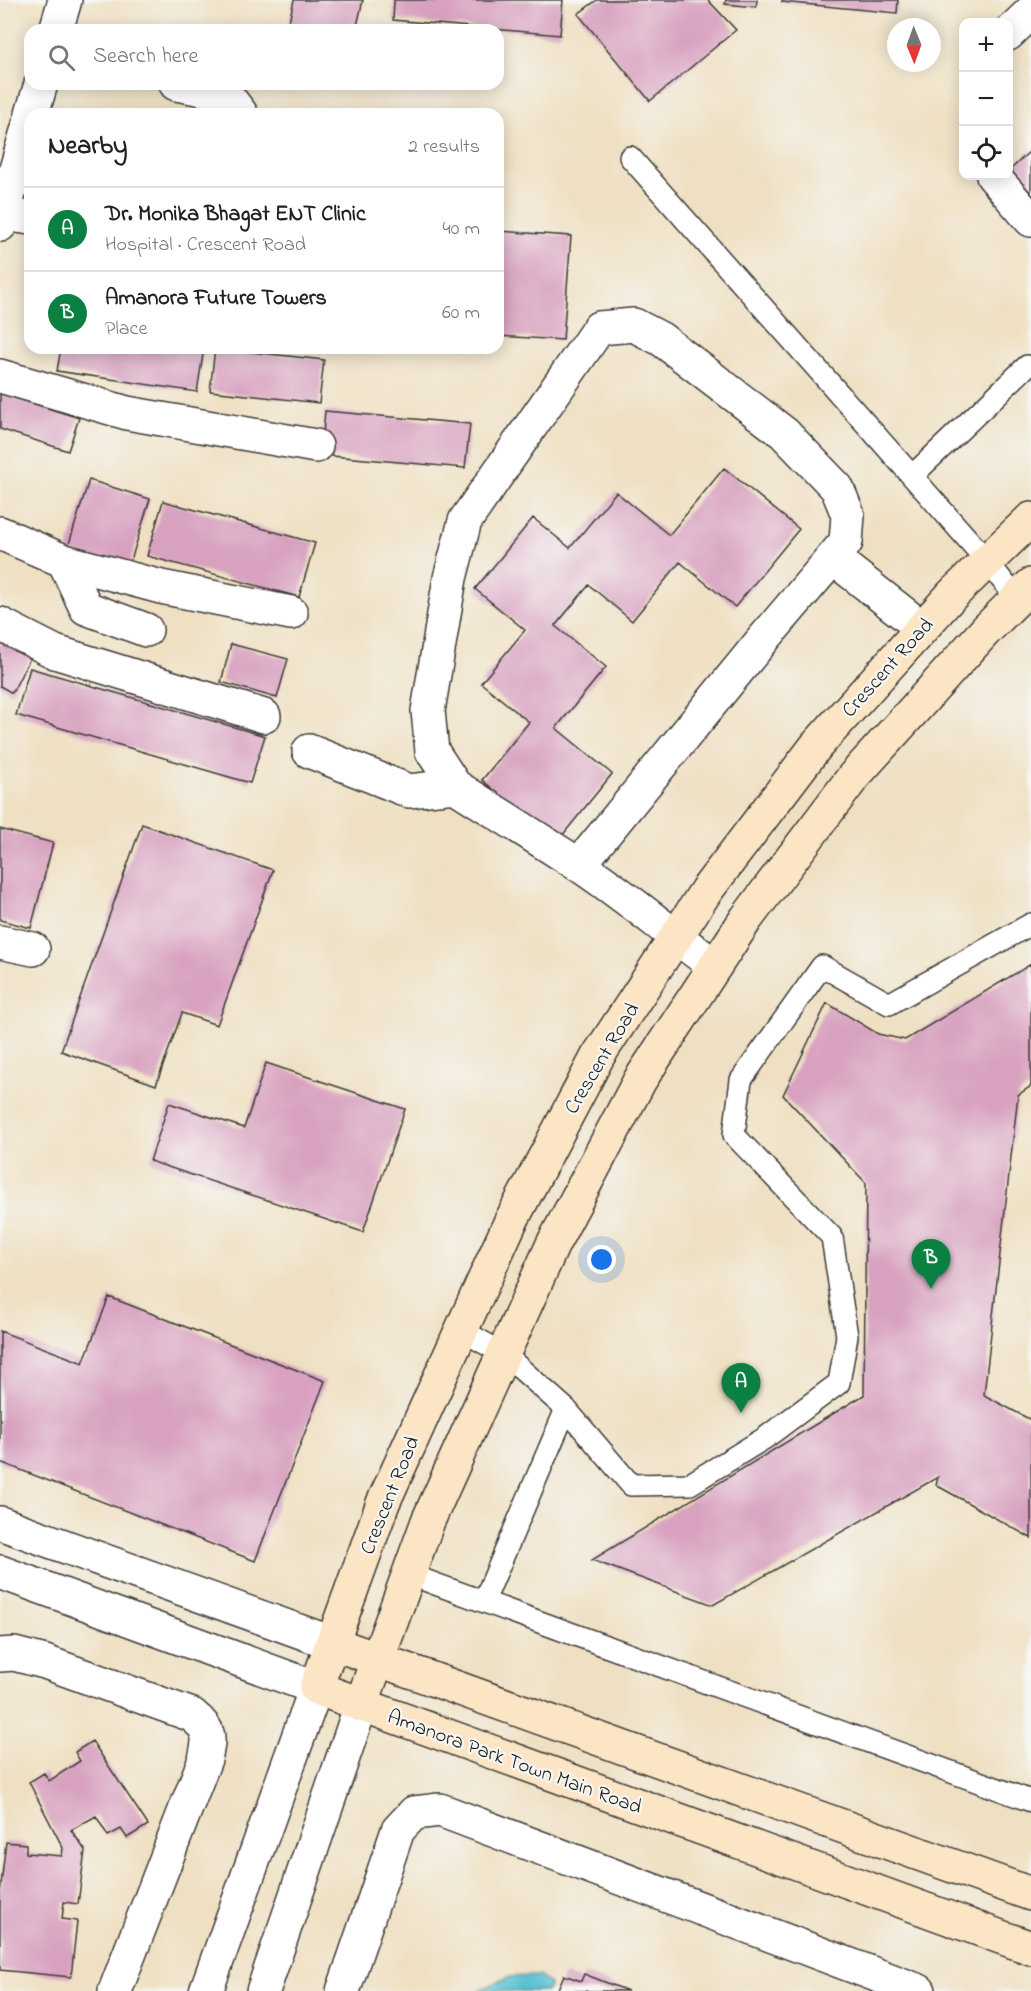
<!DOCTYPE html>
<meta charset="utf-8">
<style>
:root{--surface:#fff;--page:#f6f6f6;--text:#222;--muted:#767676;--line:#e0e0e0;--accent:#0b8043}
body{margin:0;font-family:"Indie Flower",sans-serif;background:var(--page);color:var(--text)}
.controls{position:absolute;right:18px;top:18px;display:grid;overflow:hidden;border-radius:12px;box-shadow:0 3px 15px #0003}
.controls button{width:54px;height:54px;display:grid;place-items:center;padding:0;border:0;border-bottom:2px solid var(--line);background:var(--surface);color:var(--text);font:30px sans-serif}
.compass{position:absolute;left:887px;top:18px;width:54px;height:54px;border-radius:50%;background:var(--surface);box-shadow:0 3px 15px #0003;rotate:179deg}
.you{position:absolute;left:602px;top:1260px;width:21px;height:21px;margin:-15px;border:4px solid #fff;border-radius:50%;background:#1a73e8;box-shadow:0 0 0 9px #1a73e833}
.badge{display:grid;place-items:center;width:39px;height:39px;border-radius:50%;background:var(--accent);color:#fff;font-size:20px;font-weight:700}
.pin{position:absolute;translate:-50% -50px;filter:drop-shadow(0 2px 3px #0008)}
.pin::after{content:'';position:absolute;top:32px;width:21px;height:18px;background:inherit;clip-path:polygon(0 0,100% 0,50% 100%)}
.list{margin:0;padding:0;list-style:none}
h2{display:flex;justify-content:space-between;align-items:center;height:78px;margin:0;padding:0 24px;font-size:26px}
h2 small{font-size:20px;font-weight:400;color:var(--muted)}
.list li{display:grid;grid-template-columns:39px 1fr auto;gap:18px;align-items:center;box-sizing:border-box;height:84px;padding:0 24px;border-top:2px solid var(--line)}
.list b{display:block;font-size:22px;white-space:nowrap}
.list p{margin:0;font-size:20px;white-space:nowrap;color:var(--muted)}
.list em{font-size:20px;font-style:normal;color:var(--muted)}
.icon{flex:none;width:33px;height:33px;fill:none;stroke:currentColor;stroke-width:2;stroke-linecap:round;stroke-linejoin:round}
.map{position:relative;flex:none;width:1031px;height:1991px;overflow:hidden}
.search{position:absolute;background:var(--surface);box-shadow:0 3px 15px #0003;left:24px;top:24px;width:480px;height:66px;display:flex;align-items:center;gap:15px;box-sizing:border-box;padding:0 21px;border-radius:18px;color:var(--muted);font-size:22px}
.panel{position:absolute;background:var(--surface);box-shadow:0 3px 15px #0003;left:24px;top:108px;width:480px;height:246px;border-radius:18px}
.map>svg:first-child{display:block}
</style>
<div class="map">
<svg width="1031" height="1991" viewBox="0 0 1031 1991">
<rect width="100%" height="100%" fill="#f6f6f2"/>
<filter id="ink" filterUnits="userSpaceOnUse"><feTurbulence type="fractalNoise" baseFrequency=".0167" numOctaves="2"/><feDisplacementMap in="SourceGraphic" scale="12" xChannelSelector="R" yChannelSelector="G"/><feConvolveMatrix kernelMatrix="1 2 1 2 8 2 1 2 1" color-interpolation-filters="sRGB"/></filter>
<filter id="wash" filterUnits="userSpaceOnUse"><feTurbulence type="fractalNoise" baseFrequency=".008" numOctaves="4" result="noise"/><feDisplacementMap in="SourceGraphic" scale="24" xChannelSelector="R" yChannelSelector="G"/><feGaussianBlur stdDeviation="1.35" result="paint"/><feColorMatrix in="noise" values="0 0 0 0 0 0 0 0 0 0 0 0 0 0 0 0 0 1.4 0 .05"/><feComposite in="paint" operator="in"/></filter>
<g filter="url(#wash)">
<rect width="100%" height="100%" fill="#efe0c3"/>
<path fill="#58c3d3" stroke="#3a7078" stroke-width="1.5" d="M 539,1976 L 550,1984 L 547,1991 L 478,1991 L 508,1977 Z"/>
<g id="blocks">
<path fill="#d8a1c0" d="M 294,0 L 363,0 L 356,30 L 287,30 Z
M 394,0 L 563,0 L 560,35 L 393,20 Z
M 597,0 L 708,0 L 736,30 L 650,101 L 578,14 Z
M 726,0 L 757,0 L 756,7 L 725,4 Z
M 782,0 L 898,0 L 897,13 L 782,2 Z
M 1031,150 L 1031,193 L 1010,170 Z
M 498,231 L 571,236 L 563,340 L 498,336 Z
M 61,348 L 204,348 L 197,392 L 57,371 Z
M 215,348 L 324,360 L 319,403 L 210,391 Z
M 0,393 L 79,418 L 68,451 L 0,429 Z
M 325,411 L 470,424 L 465,468 L 321,455 Z
M 724,468 L 799,529 L 735,607 L 680,562 L 632,621 L 589,585 L 555,626 L 606,667 L 556,728 L 612,774 L 557,842 L 482,780 L 529,722 L 481,683 L 525,630 L 475,589 L 533,518 L 570,548 L 616,492 L 669,535 Z
M 89,480 L 150,499 L 128,570 L 67,550 Z
M 163,501 L 315,543 L 299,597 L 147,556 Z
M 0,634 L 33,652 L 12,693 L 0,686 Z
M 231,644 L 288,659 L 277,698 L 221,682 Z
M 30,668 L 265,736 L 250,783 L 16,715 Z
M 142,824 L 273,870 L 217,1025 L 182,1013 L 156,1085 L 61,1051 Z
M 0,829 L 53,843 L 31,928 L 0,920 Z
M 1031,964 L 1031,1086 L 1018,1095 L 984,1395 L 1031,1420 L 1031,1538 L 936,1485 L 938,1477 L 713,1605 L 592,1560 L 864,1395 L 866,1183 L 783,1095 L 827,1003 L 878,1034 L 905,1040 Z
M 266,1063 L 405,1109 L 363,1232 L 150,1161 L 169,1103 L 244,1128 Z
M 109,1297 L 325,1381 L 255,1561 L 0,1462 L 0,1331 L 83,1363 Z
M 92,1741 L 148,1825 L 127,1838 L 121,1829 L 108,1836 L 96,1816 L 71,1830 L 85,1850 L 78,1904 L 64,1902 L 62,1919 L 77,1921 L 71,1977 L 0,1970 L 0,1893 L 6,1842 L 26,1844 L 26,1853 L 62,1856 L 63,1848 L 29,1782 L 44,1773 L 49,1781 L 80,1761 L 75,1752 Z
M 584,1974 L 628,1991 L 557,1991 L 564,1975 L 581,1981 Z"/>
</g>
</g>
<g filter="url(#ink)">
<use href="#blocks" fill-opacity="0" stroke="#3c3935" stroke-width="1.5"/>
<g fill="none" stroke-linecap="round" stroke-linejoin="round">
<defs>
<path id="service" d="M 630,157 L 987,561 L 1017,599
M 912,476 L 1027,366
M 461,1330 L 504,1354 L 566,1409 L 631,1485 L 690,1484 L 765,1438 L 839,1383 L 847,1336 L 832,1237 L 734,1135 L 741,1080 L 822,966 L 889,1004 L 1031,924
M 408,1574 L 1031,1801
M 484,1601 L 566,1409"/>
<path id="minor" d="M 1008,34 L 1031,12
M 176,84 L 225,93 L 241,114
M 993,176 L 1031,220
M 3,214 L 30,218
M 0,376 L 127,413 L 316,446
M 0,533 L 64,561 L 161,587 L 291,613
M 833,558 L 922,628
M 64,561 L 86,608 L 146,630
M 0,624 L 55,652 L 264,716
M 309,751 L 409,791 L 455,786
M 579,865 L 455,786 L 432,751 L 428,711 L 450,578 L 465,521 L 599,328 L 634,325 L 661,339 L 784,433 L 837,488 L 848,515 L 846,542 L 761,642 L 579,865 C 626,896 669,933 715,966
M 0,942 L 33,949
M 0,1655 L 14,1654 L 45,1662 L 192,1715 C 211,1730 210,1737 205,1759 L 115,1991
M 206,1991 L 316,1688
M 263,1991 L 361,1705
M 343,1991 L 398,1830 L 414,1813 L 440,1810 L 919,1991"/>
<path id="tertiary" d="M 56,30 L 65,0
M 32,114 L 41,84
M 0,225 L 30,121
M 0,1523 L 332,1643
M 0,1572 L 316,1688"/>
<path id="secondary" d="M 1031,519 L 952,595 L 817,745 L 706,891 L 598,1056 L 510,1223 L 383,1503 L 316,1688 L 1031,1948
M 332,1643 L 1031,1894
M 361,1705 L 428,1521 L 553,1244 L 640,1080 L 746,919 L 854,776 L 987,629 L 1031,585"/>
</defs>
<use href="#service" stroke="#3c3935" stroke-width="24"/>
<use href="#minor" stroke="#3c3935" stroke-width="36"/>
<use href="#tertiary" stroke="#3c3935" stroke-width="36"/>
<use href="#secondary" stroke="#3c3935" stroke-width="36"/>
<use href="#service" stroke="#fff" stroke-width="21"/>
<use href="#minor" stroke="#fff" stroke-width="33"/>
<use href="#tertiary" stroke="#fff" stroke-width="33"/>
<use href="#secondary" stroke="#fce5c4" stroke-width="33"/>
</g>
</g>
<g text-anchor="middle" stroke-width="4.5" stroke-linejoin="round" paint-order="stroke">
<g font-size="21" fill="#1c1c1c" stroke="#f6f6f2">
<text transform="translate(887 667) rotate(-48)" y="7">Crescent Road</text>
<text transform="translate(601 1058) rotate(-59)" y="7">Crescent Road</text>
<text transform="translate(389 1495) rotate(-68)" y="7">Crescent Road</text>
<text transform="translate(515 1761) rotate(20)" y="7">Amanora Park Town Main Road</text>
</g>
</g>
</svg>
<div class="controls">
<button>+</button>
<button>−</button>
<button><svg class="icon" aria-label="locate" viewBox="0 0 24 24"><circle cx="12" cy="12" r="6"/><path d="M12 2v4M12 18v4M2 12h4M18 12h4"/></svg></button>
</div>
<svg class="compass" viewBox="-18 -18 36 36"><path d="M0-13l5 13h-10z" fill="#e53935"/><path d="M0 13l5-13h-10z" fill="#767676"/></svg>
<div class="you"></div>
<div class="pin badge" style="left:741px;top:1413px">A</div>
<div class="pin badge" style="left:931px;top:1289px">B</div>
<div class="search"><svg class="icon" aria-label="search" viewBox="0 0 24 24"><circle cx="10" cy="10" r="6"/><path d="M15 15l6 6"/></svg>Search here</div>
<section class="panel">
<h2>Nearby<small>2 results</small></h2>
<ul class="list">
<li><span class="badge">A</span><div><b>Dr. Monika Bhagat ENT Clinic</b><p>Hospital · Crescent Road</p></div><em>40 m</em></li>
<li><span class="badge">B</span><div><b>Amanora Future Towers</b><p>Place</p></div><em>60 m</em></li>
</ul>
</section>
</div>
